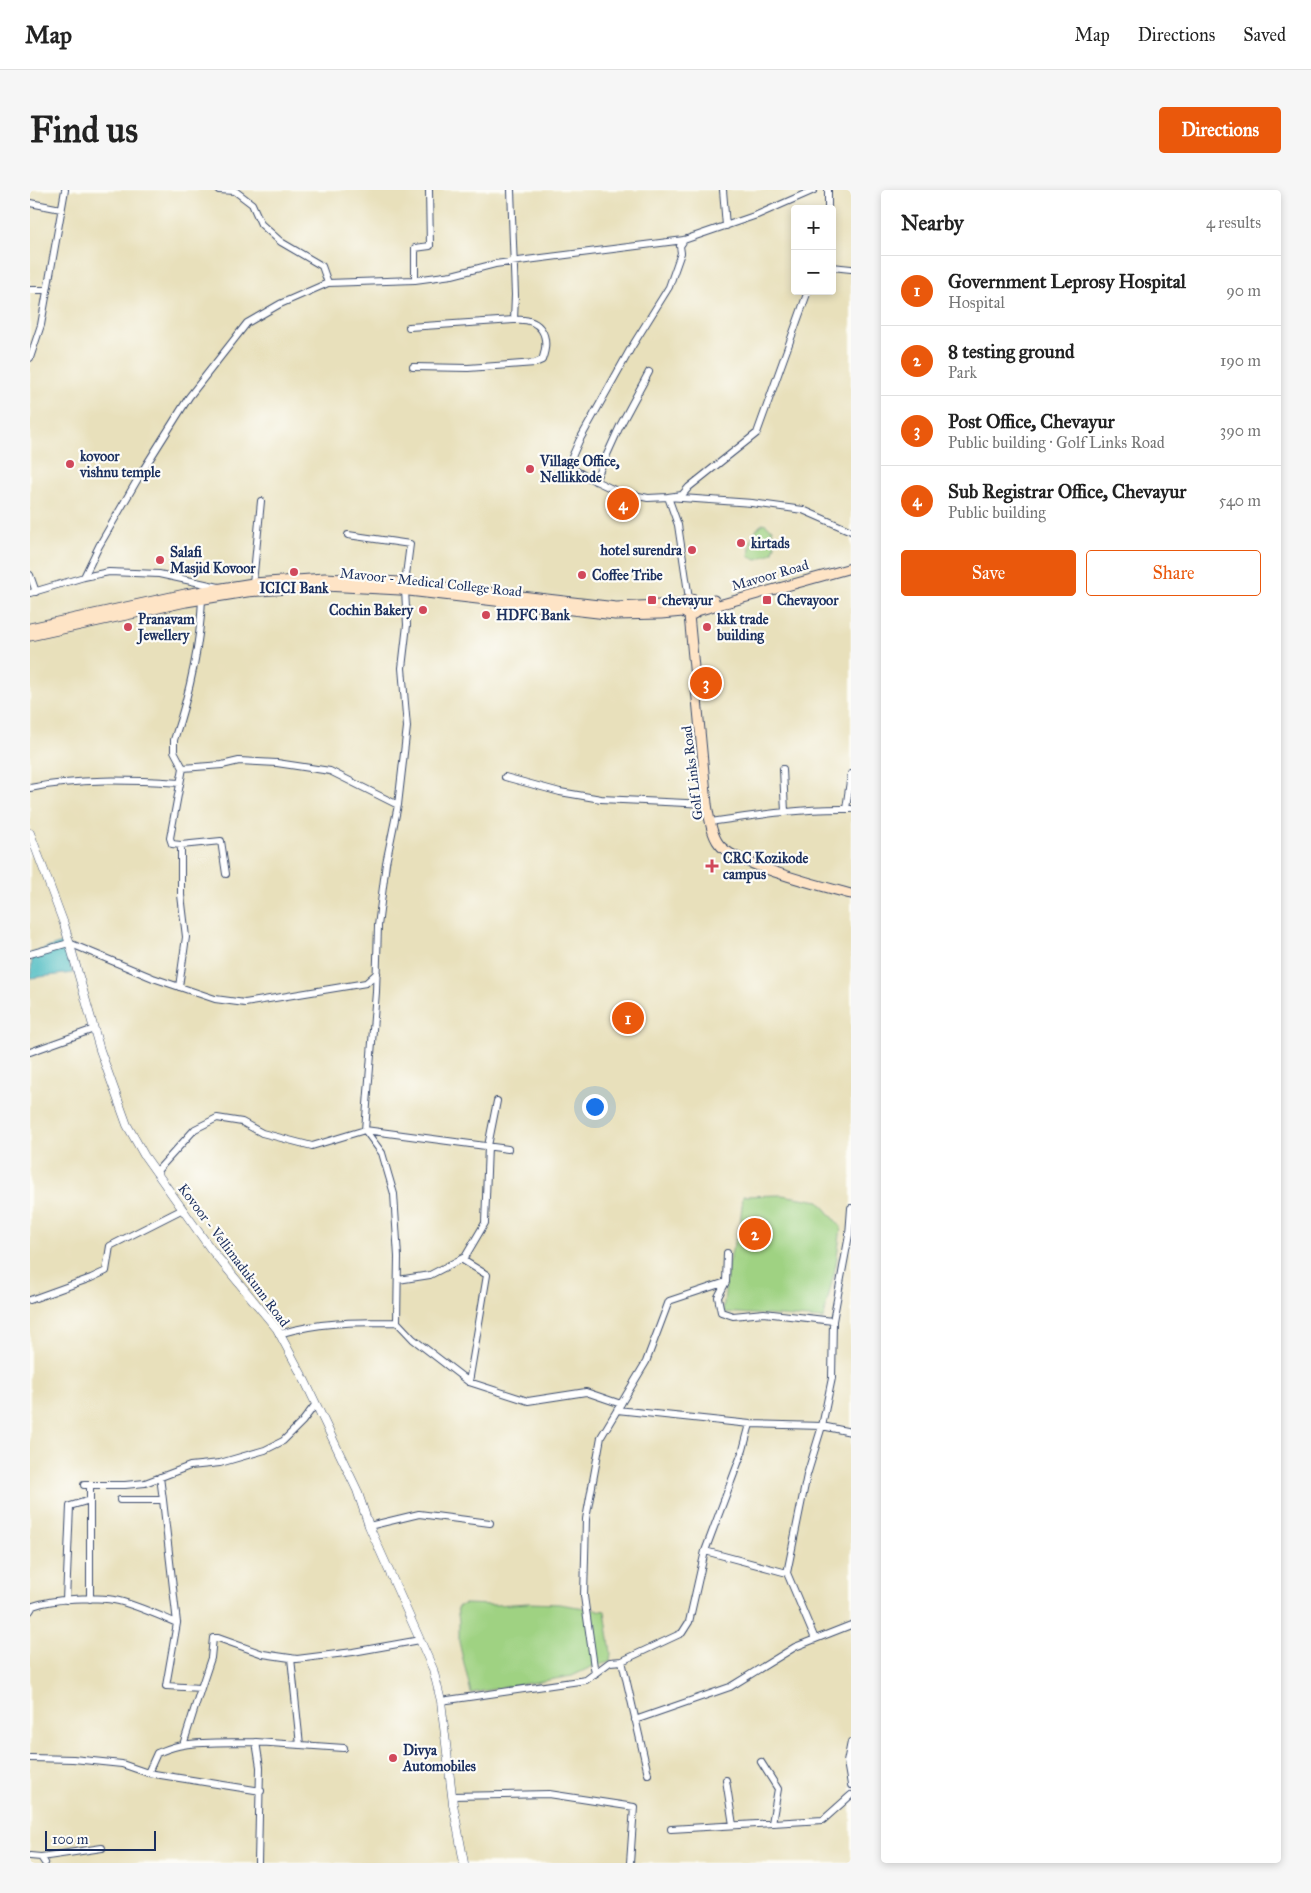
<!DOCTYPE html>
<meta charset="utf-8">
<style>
:root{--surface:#fff;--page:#f6f6f6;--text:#222;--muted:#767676;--line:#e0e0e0;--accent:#ea580c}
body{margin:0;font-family:"IM FELL Great Primer",serif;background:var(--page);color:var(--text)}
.controls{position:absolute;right:15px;top:15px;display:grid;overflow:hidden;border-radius:5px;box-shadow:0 2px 8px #0003}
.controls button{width:45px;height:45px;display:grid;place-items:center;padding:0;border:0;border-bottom:1px solid var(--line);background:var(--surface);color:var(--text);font:25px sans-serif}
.scale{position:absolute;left:15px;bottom:12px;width:111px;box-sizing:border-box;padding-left:5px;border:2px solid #1b2f5e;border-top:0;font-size:14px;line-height:18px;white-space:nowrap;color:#1b2f5e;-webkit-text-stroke:4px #fdfcf7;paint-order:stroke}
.you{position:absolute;left:564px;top:916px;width:18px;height:18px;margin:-12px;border:4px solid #fff;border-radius:50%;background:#1a73e8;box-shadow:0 0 0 8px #1a73e833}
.badge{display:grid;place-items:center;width:32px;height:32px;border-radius:50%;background:var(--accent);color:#fff;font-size:16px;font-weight:700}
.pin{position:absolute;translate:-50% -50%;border:2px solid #fff;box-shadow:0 1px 5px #0006}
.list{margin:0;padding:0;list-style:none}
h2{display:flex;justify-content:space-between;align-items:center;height:65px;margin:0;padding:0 20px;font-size:21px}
h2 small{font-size:16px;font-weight:400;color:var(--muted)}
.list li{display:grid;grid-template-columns:32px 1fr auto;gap:15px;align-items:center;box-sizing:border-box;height:70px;padding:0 20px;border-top:1px solid var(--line)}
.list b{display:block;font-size:19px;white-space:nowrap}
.list p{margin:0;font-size:16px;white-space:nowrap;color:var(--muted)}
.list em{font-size:16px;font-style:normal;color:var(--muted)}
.actions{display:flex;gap:10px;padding:15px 20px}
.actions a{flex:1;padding:11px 0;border:1px solid var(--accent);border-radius:5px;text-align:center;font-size:18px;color:var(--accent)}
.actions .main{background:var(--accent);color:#fff}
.map{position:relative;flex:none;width:821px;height:1673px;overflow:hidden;border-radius:5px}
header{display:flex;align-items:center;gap:30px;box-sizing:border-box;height:70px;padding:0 25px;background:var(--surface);border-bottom:1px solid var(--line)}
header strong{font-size:24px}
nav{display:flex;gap:28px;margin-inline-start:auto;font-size:18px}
.intro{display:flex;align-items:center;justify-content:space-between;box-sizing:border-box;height:120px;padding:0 30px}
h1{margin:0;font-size:35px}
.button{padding:12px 22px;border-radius:5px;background:var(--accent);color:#fff;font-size:18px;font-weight:700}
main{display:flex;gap:30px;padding:0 30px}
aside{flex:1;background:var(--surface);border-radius:5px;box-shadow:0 2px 8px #0003}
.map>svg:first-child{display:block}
</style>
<header>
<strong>Map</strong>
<nav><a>Map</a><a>Directions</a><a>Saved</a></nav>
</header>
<div class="intro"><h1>Find us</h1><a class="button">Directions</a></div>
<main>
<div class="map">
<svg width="821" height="1673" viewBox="0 0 821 1673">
<rect width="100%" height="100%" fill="#fdfcf7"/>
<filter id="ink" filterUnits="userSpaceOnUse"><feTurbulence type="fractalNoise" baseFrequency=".02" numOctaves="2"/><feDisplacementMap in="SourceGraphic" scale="10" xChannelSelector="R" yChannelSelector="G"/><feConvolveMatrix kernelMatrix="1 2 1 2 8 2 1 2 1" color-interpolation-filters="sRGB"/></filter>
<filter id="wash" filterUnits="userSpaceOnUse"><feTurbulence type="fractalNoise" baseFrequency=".0096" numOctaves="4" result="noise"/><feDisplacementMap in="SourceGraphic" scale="20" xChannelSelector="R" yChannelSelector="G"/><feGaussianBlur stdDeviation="1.12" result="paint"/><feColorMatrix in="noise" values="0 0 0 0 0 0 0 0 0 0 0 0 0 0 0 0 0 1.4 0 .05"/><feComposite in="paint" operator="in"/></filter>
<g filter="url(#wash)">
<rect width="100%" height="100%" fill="#e8e0bb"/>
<path fill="#9fd282" stroke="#5d8070" d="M 734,333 L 742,339 L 745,356 L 742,363 L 726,370 L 719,366 C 721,351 720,342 734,333 Z
M 752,1005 L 789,1011 L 811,1037 L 806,1075 L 793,1129 L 693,1122 L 698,1074 L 710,1034 L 713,1006 Z
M 498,1413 L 529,1414 L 575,1421 L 581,1463 L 580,1472 L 561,1477 L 542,1486 L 441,1503 L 429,1452 L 429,1432 L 427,1417 L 434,1414 L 466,1415 Z"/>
<path fill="#4cbbc1" stroke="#347590" d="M 32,753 L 43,783 L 1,788 L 2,763 Z"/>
</g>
<g filter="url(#ink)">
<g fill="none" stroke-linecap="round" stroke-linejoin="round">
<defs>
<path id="minor" d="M 189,0 L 205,1 L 222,14 L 231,34 L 251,52 L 292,76 L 298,93
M 693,0 L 696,36
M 798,0 L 798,19
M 0,13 L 31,19
M 654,50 L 650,56 L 651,63 L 639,97 L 601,158 L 549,251 L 538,276 L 557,287 L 589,302 L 618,308 L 638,307 L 722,313 L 773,320 L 821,341
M 802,77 L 821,79
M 385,90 L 385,58 L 400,56 L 399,0
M 0,100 L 17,100
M 379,137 L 484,130
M 0,168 L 11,135 L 35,0
M 383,177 L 438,178 L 505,173 L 512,170 C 521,146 511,127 484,130 L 485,105 L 481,0
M 565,291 L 590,236 L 619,182
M 318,345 L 380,354 L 375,393
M 0,385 L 6,402
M 54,387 L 69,356 L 113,280 L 159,207 L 217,133 L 250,114 L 298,93 L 385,90 L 422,85 L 465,74 L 654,50 L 727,25 L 784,0
M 223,393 L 231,311
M 375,400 L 377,435 L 372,478 L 377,537 L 368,615 L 356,673 L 348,736 L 346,802 L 335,940 L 478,959
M 0,403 L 54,387 L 79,382 L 129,384 L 189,397
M 172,409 C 170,458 159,505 144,550 L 144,561 L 153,578 L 140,648 L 142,654 L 151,655 L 191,651 L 196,684
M 659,409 L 648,335 L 638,307 L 652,305 L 659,297 L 727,243 L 778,101
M 153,578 L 192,575 L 209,571 L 247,573 L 300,581 L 368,615
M 753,579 L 755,622
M 475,587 L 530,602 L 571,609 L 677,614
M 0,598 C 48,588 100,590 150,593
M 816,619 L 821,584
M 680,632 C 727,625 773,618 821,619
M 0,764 L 39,753 L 123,788 L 185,809 L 215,813 L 336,793 L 347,783
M 149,797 L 156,747 L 151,705 L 151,655
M 0,862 L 64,839
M 127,981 L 165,939 L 187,928 L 212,932 L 232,943 L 282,956 L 335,940 L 352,963 L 364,1004 L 368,1067 L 367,1132 L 383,1149 L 439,1192 L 498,1211 L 556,1202 L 591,1214
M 697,1063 L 696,1092 L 688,1107 L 691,1122 L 703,1126 L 734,1123 L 803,1131
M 431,1069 L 457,1085 L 439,1192
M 368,1090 L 400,1085 L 435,1067 L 455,1033 L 458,956 L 467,911
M 0,1110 L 61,1088 L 76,1081 L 80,1056 L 153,1019
M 249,1144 C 287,1132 327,1132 367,1132
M 587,1220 L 720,1234 L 792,1236 L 821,1242
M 54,1295 L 95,1295 L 115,1293 L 160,1276 L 190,1273 L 235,1260 L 253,1251 L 272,1232 L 285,1215
M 90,1310 L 133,1310 L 130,1287
M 133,1310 L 147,1433 L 136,1496 L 171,1498 L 181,1468 L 183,1448 L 188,1448 L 233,1464 L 267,1469 L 323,1462 L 390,1450
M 339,1336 L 389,1324 L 460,1333
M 675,1361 L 757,1383 L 777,1285 L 792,1236 L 802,1188 L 803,1131 L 819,1045 L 821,1018
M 757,1383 L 785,1449
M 60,1409 L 60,1295
M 36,1410 L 40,1316 L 60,1310
M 0,1421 L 3,1416 C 23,1409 63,1406 84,1410 C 102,1413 130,1426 147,1433
M 261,1468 L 270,1555
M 592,1471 L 652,1443 L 659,1432 L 675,1361 L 713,1260 L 720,1234
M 565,1484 L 554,1406 L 556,1329 L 571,1247 L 616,1172 L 639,1111 L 696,1092
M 411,1511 L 556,1490 L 580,1472 L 592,1471 L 618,1584
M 605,1530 L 700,1497 L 765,1457 L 821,1435
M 226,1552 L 314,1558
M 821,1552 L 817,1572 L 821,1595
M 153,1555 L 171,1498
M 0,1568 L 43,1569 L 92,1574 L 118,1583 L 127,1563 C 135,1560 144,1556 153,1555 C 177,1551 202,1553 226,1552 L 230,1577 L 228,1673
M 731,1572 L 748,1599 L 742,1633
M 118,1583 L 231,1601
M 696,1590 L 703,1635
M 422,1606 L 519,1604 L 604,1617 L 600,1673
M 641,1639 L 793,1630 L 821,1605
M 0,1666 L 11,1667 L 15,1673
M 11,1667 L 72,1658"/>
<path id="tertiary" d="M 0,643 L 34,734 L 70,860 L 97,935 L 114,965 L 180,1058 L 247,1139 L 275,1191 L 327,1300 L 339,1336 L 403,1479 L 411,1511 L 423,1614 L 434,1673"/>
<path id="secondary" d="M652 417a8 8 0 1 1 16 0a8 8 0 1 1-16 0Z
M 667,414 L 684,410
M 667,421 L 821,378
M 659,425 L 677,614 C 679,626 681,644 689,654 C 703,674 795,697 821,704
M 0,438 L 155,404 L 223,393 L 295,388 L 370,392 L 586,417 L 652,414
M 0,446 L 156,412 L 217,402 L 295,396 L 370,400 L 585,425 L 631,424 L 653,422"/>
</defs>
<use href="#minor" stroke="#3a4a6c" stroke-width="8"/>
<use href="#tertiary" stroke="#3a4a6c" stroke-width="9"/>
<use href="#secondary" stroke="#3a4a6c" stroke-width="11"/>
<use href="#minor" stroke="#fff" stroke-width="6"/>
<use href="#tertiary" stroke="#fff" stroke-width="8"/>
<use href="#secondary" stroke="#fee4c6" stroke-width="9"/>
</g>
</g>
<g fill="#d1495b" stroke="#fdfcf7" stroke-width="2">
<circle cx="40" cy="274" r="5"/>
<circle cx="500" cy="279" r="5"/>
<circle cx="711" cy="353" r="5"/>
<circle cx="662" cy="360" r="5"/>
<circle cx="130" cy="370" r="5"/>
<circle cx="264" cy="382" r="5"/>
<circle cx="552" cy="385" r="5"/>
<rect x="617" y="405" width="10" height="10" rx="2.5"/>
<rect x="732" y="405" width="10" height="10" rx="2.5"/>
<circle cx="393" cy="420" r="5"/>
<circle cx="456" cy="425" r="5"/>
<circle cx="98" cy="437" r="5"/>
<circle cx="677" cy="437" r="5"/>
<path d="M679.5 668.5h5v5h5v5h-5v5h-5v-5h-5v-5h5z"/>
<circle cx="363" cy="1568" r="5"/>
</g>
<g text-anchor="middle" stroke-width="4.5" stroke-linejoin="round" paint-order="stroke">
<g font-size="14" font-weight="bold" fill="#1b2f5e" stroke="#fdfcf7" text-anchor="start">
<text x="50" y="271">kovoor<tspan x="50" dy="16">vishnu temple</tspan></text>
<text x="510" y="276">Village Office,<tspan x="510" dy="16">Nellikkode</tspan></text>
<text x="721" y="358">kirtads</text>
<text x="652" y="365" text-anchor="end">hotel surendra</text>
<text x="140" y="367">Salafi<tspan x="140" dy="16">Masjid Kovoor</tspan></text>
<text x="562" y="390">Coffee Tribe</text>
<text x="264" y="403" text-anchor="middle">ICICI Bank</text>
<text x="632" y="415">chevayur</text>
<text x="747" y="415">Chevayoor</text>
<text x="383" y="425" text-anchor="end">Cochin Bakery</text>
<text x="466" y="430">HDFC Bank</text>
<text x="108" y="434">Pranavam<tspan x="108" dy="16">Jewellery</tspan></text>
<text x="687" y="434">kkk trade<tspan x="687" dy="16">building</tspan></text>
<text x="693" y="673">CRC Kozikode<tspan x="693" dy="16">campus</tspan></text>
<text x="373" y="1565">Divya<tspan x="373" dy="16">Automobiles</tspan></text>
</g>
<g font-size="14" fill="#1b2f5e" stroke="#fdfcf7">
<text transform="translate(740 385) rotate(-16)" y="5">Mavoor Road</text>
<text transform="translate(401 392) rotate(6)" y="5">Mavoor - Medical College Road</text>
<text transform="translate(662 583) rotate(-97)" y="5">Golf Links Road</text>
<text transform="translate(204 1065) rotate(53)" y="5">Kovoor - Vellimadukunn Road</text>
</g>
</g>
</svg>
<div class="controls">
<button>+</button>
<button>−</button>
</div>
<div class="scale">100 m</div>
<div class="you"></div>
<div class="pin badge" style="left:598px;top:828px">1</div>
<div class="pin badge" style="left:725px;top:1044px">2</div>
<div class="pin badge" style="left:676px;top:493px">3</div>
<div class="pin badge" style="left:593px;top:314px">4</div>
</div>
<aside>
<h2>Nearby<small>4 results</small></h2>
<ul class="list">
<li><span class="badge">1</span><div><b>Government Leprosy Hospital</b><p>Hospital</p></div><em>90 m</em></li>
<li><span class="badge">2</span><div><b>8 testing ground</b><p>Park</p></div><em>190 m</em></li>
<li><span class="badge">3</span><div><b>Post Office, Chevayur</b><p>Public building · Golf Links Road</p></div><em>390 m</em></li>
<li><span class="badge">4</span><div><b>Sub Registrar Office, Chevayur</b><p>Public building</p></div><em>540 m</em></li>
</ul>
<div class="actions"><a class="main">Save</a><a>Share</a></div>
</aside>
</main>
